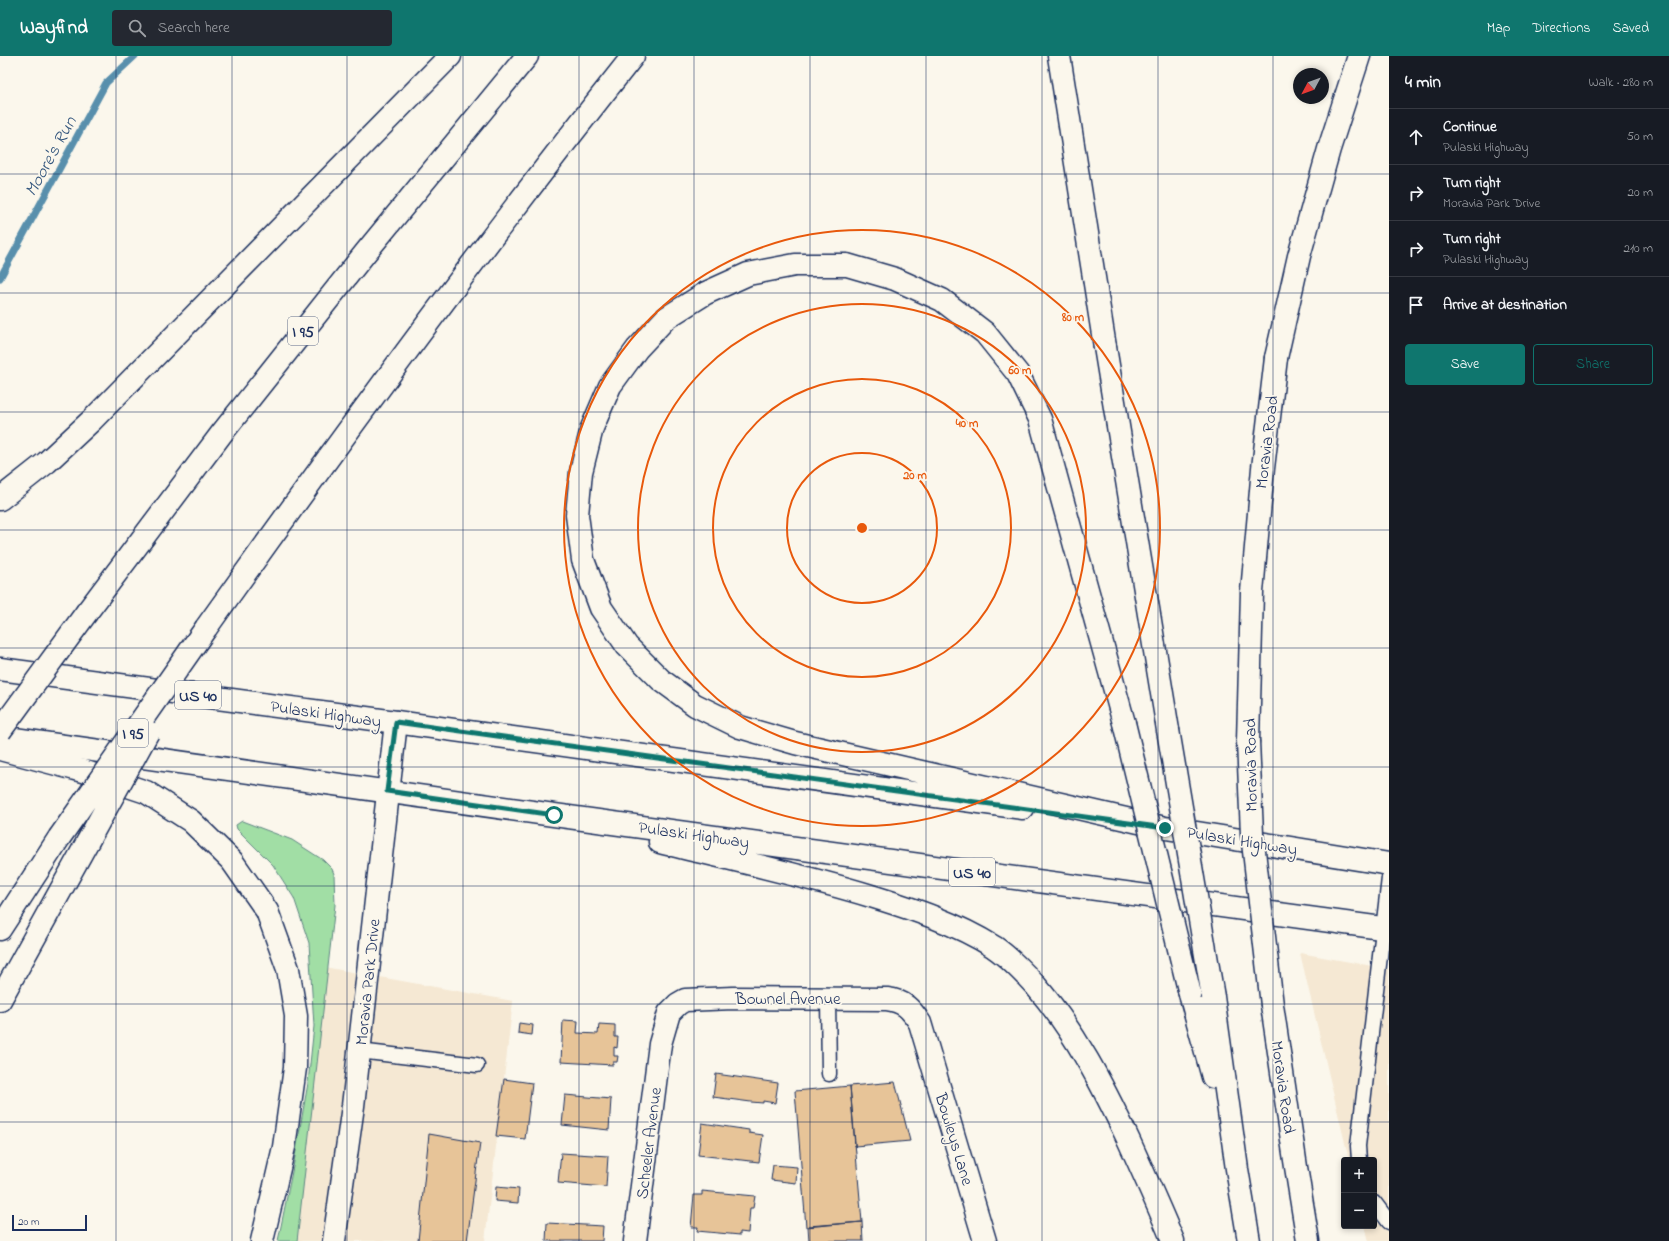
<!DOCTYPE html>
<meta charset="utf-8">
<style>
:root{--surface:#171b24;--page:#242831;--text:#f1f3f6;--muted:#9ea1a6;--line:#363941;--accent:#0f766e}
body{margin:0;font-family:"Indie Flower",sans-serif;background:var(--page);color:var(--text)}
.controls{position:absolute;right:12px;bottom:12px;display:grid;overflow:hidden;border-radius:4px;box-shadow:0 2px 6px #0003}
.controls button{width:36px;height:36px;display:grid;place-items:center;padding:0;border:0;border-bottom:1px solid var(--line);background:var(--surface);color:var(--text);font:20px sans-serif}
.compass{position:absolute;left:1293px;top:12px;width:36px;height:36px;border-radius:50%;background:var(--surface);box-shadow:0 2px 6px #0003;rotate:229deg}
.scale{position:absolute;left:12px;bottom:10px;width:75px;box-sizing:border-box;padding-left:4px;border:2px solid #1b2f5e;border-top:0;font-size:11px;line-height:14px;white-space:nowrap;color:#1b2f5e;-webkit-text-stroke:3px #fbf7ec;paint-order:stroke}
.stop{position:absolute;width:12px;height:12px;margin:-9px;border:3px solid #0f766e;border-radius:50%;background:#fff}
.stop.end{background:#0f766e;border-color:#fff;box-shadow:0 1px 4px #0008}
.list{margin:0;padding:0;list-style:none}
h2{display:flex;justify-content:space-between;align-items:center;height:52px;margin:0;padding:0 16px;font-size:17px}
h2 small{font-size:13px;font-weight:400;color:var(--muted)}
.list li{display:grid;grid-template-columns:26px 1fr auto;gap:12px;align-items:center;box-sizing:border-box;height:56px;padding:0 16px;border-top:1px solid var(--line)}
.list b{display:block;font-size:15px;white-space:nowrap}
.list p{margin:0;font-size:13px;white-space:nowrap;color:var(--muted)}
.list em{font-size:13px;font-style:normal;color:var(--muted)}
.actions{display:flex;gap:8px;padding:12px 16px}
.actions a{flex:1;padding:9px 0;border:1px solid var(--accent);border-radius:4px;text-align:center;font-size:14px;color:var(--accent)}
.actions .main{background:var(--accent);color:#fff}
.icon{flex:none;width:22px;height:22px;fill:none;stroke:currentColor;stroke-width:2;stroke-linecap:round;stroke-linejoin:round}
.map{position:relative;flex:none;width:1389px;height:1185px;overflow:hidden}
header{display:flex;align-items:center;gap:24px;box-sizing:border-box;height:56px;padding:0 20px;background:var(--accent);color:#fff}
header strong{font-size:19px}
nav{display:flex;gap:22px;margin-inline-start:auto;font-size:14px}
.search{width:280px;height:36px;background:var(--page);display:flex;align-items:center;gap:10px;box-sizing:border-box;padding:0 14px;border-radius:4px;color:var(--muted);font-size:15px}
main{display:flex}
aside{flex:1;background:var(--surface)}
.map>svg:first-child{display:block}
</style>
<header>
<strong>Wayfind</strong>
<div class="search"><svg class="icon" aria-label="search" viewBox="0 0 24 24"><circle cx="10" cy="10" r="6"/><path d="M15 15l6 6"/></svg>Search here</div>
<nav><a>Map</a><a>Directions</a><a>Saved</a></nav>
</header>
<main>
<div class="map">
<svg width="1389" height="1185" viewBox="0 0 1389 1185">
<rect width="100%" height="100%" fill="#fbf7ec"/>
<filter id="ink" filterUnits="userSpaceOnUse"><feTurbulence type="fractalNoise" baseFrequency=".025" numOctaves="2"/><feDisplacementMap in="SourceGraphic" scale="8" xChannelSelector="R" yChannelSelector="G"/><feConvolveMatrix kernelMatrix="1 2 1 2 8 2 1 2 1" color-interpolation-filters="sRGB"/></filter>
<g filter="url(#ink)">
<path fill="#f5e8d3" d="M 1300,897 L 1389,913 L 1389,1185 L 1369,1185 L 1365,1170 L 1374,1170 L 1374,1104 L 1349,1104 Z
M 324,911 L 513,945 L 485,1185 L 293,1185 Z"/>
<path fill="#a1dea5" stroke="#5e8682" d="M 242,765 L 292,784 L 323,804 L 332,813 L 334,818 L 335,849 L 297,1185 L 278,1185 L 294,1106 L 308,1027 L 314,970 L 309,887 L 294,842 L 273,809 L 237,773 L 236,769 Z"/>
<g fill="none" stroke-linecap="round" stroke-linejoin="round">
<path stroke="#598fac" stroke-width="7" d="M 0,222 L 106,27 L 135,0"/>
</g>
<path fill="#e7c498" stroke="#1b2f5e" d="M 563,964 L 578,965 L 577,977 L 598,978 L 599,968 L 615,969 L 615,981 L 618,981 L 617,992 L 614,991 L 614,1000 L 618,1000 L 617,1006 L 613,1006 L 613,1009 L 561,1006 Z
M 519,967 L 533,969 L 532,979 L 518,977 Z
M 716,1018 L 778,1027 L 775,1047 L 763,1045 L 763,1047 L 751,1046 L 713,1041 Z
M 504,1023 L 532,1027 L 525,1083 L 496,1080 Z
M 895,1026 L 910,1085 L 855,1090 L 850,1030 Z
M 850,1030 L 862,1166 L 806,1171 L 795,1035 Z
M 565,1039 L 611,1043 L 609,1074 L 562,1069 Z
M 702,1067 L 749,1074 L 749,1077 L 763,1079 L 759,1106 L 698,1099 Z
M 429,1078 L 480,1087 L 467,1185 L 418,1185 Z
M 561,1097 L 608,1100 L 606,1131 L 558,1127 Z
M 773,1109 L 797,1111 L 796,1127 L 771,1124 Z
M 496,1131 L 519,1133 L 518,1147 L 495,1145 Z
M 702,1135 L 755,1140 L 753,1152 L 750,1152 L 748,1177 L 740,1176 L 740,1179 L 697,1175 L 698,1171 L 691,1171 L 694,1139 L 702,1139 Z
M 862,1166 L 863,1185 L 809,1185 L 808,1170 Z
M 547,1167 L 603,1170 L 602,1185 L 546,1185 Z"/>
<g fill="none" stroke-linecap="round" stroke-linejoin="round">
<defs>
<path id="lane" d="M 828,943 L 829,1018
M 359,995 L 477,1009
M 1359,1104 L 1358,1090 L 1389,822
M 1374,1146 L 1389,1166"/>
<path id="street" d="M 635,1185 L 660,988 L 669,957 L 678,948 L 685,944 L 733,942 L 887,943 C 904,945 911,953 920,967 L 985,1185"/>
<path id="secondary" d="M 334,1185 L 353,1050 L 396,666"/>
<path id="primary" d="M 1105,291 L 1168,674
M 0,613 L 396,666 L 1023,752
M 1124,667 L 1040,363 L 1018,318 L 985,277 L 942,244 L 895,223 L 847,209 L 795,209 L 748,218 L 706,237 L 666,262 L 637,293 L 610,330 L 592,372 L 581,416 L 577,459 L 583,504 L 601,552 L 627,590 L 661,624 L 695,649 L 740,671 L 795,687 L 1165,772
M 0,681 L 554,759 L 1389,873
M 1248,685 L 1252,536 L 1263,412 L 1276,302
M 1166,772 L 1389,808
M 660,786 C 730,803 802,819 871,840 C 913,853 956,867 994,891 C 1009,901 1023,916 1035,929 C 1075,975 1103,1030 1129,1085 C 1144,1118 1159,1151 1173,1185
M 1190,938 L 1213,1021
M 1213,941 L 1237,1113 L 1249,1185
M 1272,949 L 1296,1111 L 1308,1185"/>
<path id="highway" d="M 1059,0 L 1105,291
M 1276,302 L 1299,200 L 1329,93 L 1359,0
M 0,443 L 47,406 L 92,364 L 450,0
M 87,556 L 222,377 L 366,196 L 527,0
M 206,572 C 344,378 485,186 633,0
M 0,693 L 83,715 L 146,736 L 191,765 L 232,805 L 267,855 L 288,913 L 296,960 L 295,1012 L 284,1091 L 262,1185
M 0,873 L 59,782
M 0,944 L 88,785"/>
</defs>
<use href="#lane" stroke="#1b2f5e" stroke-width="17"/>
<use href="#street" stroke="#1b2f5e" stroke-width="25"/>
<use href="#secondary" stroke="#1b2f5e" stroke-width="25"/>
<use href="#primary" stroke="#1b2f5e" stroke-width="25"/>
<use href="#highway" stroke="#1b2f5e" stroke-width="25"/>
<use href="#lane" stroke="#fbf7ec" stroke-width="14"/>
<use href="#street" stroke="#fbf7ec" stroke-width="22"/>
<use href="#secondary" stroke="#fbf7ec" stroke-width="22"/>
<use href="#primary" stroke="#fbf7ec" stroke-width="22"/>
<use href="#highway" stroke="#fbf7ec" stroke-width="22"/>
<defs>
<path id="primary-bridge" d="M 1124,667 L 1190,938
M 1168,674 L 1213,941
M 1248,685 L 1252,778 L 1272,949"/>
<path id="highway-bridge" d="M 0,675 L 87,556
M 59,782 L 206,572
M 88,785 L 148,676"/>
</defs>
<use href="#primary-bridge" stroke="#1b2f5e" stroke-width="25" stroke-linecap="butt"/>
<use href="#highway-bridge" stroke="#1b2f5e" stroke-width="25" stroke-linecap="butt"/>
<use href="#primary-bridge" stroke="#fbf7ec" stroke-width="22"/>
<use href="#highway-bridge" stroke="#fbf7ec" stroke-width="22"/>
</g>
</g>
<g fill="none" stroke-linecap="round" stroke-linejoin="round" filter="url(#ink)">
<path stroke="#0f766e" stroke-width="5" d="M 554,759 L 387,735 L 396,666 L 1165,772"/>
</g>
<path fill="none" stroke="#1b2f5e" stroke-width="1" stroke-opacity="0.55" d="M 116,0 L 116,1185M 232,0 L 232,1185M 347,0 L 347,1185M 463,0 L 463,1185M 579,0 L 579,1185M 694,0 L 694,1185M 810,0 L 810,1185M 926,0 L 926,1185M 1042,0 L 1042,1185M 1158,0 L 1158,1185M 1273,0 L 1273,1185M 0,118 L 1389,118M 0,237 L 1389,237M 0,356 L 1389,356M 0,474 L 1389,474M 0,592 L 1389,592M 0,711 L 1389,711M 0,830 L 1389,830M 0,948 L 1389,948M 0,1066 L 1389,1066"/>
<g fill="none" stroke="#e8590c" stroke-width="2">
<circle cx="862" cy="472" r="75"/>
<circle cx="862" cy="472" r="149"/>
<circle cx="862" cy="472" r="224"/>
<circle cx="862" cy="472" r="298"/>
</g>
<g text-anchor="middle" stroke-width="3.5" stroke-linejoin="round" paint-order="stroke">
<g fill="#fbf7ec" stroke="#5e6b89" stroke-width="1">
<rect x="288" y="261" width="30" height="28" rx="3"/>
<rect x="175" y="625" width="46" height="28" rx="3"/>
<rect x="118" y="663" width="30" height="28" rx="3"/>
<rect x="949" y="802" width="46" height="28" rx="3"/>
</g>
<g font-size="16" font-weight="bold" fill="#1b2f5e">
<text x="303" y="281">I 95</text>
<text x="198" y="645">US 40</text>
<text x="133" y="683">I 95</text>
<text x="972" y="822">US 40</text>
</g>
<g font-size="17" fill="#1b2f5e" stroke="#fbf7ec">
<text transform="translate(1266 386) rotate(-83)" y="6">Moravia Road</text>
<text transform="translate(326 657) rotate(8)" y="6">Pulaski Highway</text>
<text transform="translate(1250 709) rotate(-91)" y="6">Moravia Road</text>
<text transform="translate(694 778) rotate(8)" y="6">Pulaski Highway</text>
<text transform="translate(1242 784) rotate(9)" y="6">Pulaski Highway</text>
<text transform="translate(367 926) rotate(-84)" y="6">Moravia Park Drive</text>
<text x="788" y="948">Bownel Avenue</text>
<text transform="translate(1284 1031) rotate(82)" y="6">Moravia Road</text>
<text transform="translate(955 1083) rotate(73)" y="6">Bowleys Lane</text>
<text transform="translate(648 1087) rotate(-83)" y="6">Scheeler Avenue</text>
</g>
<g font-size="18" font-style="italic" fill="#35577e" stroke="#fbf7ec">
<text transform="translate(50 100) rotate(-61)" y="6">Moore's Run</text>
</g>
</g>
<circle cx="862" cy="472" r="6" fill="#e8590c" stroke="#fbf7ec" stroke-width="2"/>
<g font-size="12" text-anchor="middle" font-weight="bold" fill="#e8590c" stroke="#fbf7ec" stroke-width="3.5" stroke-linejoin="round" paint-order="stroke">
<text x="1073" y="265">80 m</text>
<text x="1020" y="318">60 m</text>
<text x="967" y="371">40 m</text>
<text x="915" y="423">20 m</text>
</g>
</svg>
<div class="controls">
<button>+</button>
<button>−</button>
</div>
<svg class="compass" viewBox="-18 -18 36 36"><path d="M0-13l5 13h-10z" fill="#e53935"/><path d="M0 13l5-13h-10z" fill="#9ea1a6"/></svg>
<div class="scale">20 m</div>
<div class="stop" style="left:554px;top:759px"></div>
<div class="stop end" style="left:1165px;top:772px"></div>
</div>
<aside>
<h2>4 min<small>Walk · 280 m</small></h2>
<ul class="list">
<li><svg class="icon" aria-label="ahead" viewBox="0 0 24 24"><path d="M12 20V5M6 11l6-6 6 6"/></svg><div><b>Continue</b><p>Pulaski Highway</p></div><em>50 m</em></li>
<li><svg class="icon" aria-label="right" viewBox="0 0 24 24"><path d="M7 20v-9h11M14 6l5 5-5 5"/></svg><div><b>Turn right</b><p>Moravia Park Drive</p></div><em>20 m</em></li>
<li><svg class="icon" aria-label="right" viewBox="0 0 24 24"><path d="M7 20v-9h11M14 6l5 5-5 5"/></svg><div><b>Turn right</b><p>Pulaski Highway</p></div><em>210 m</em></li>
<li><svg class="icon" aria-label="arrive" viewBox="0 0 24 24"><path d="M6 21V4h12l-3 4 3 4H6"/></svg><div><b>Arrive at destination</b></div></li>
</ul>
<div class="actions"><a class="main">Save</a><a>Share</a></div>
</aside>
</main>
